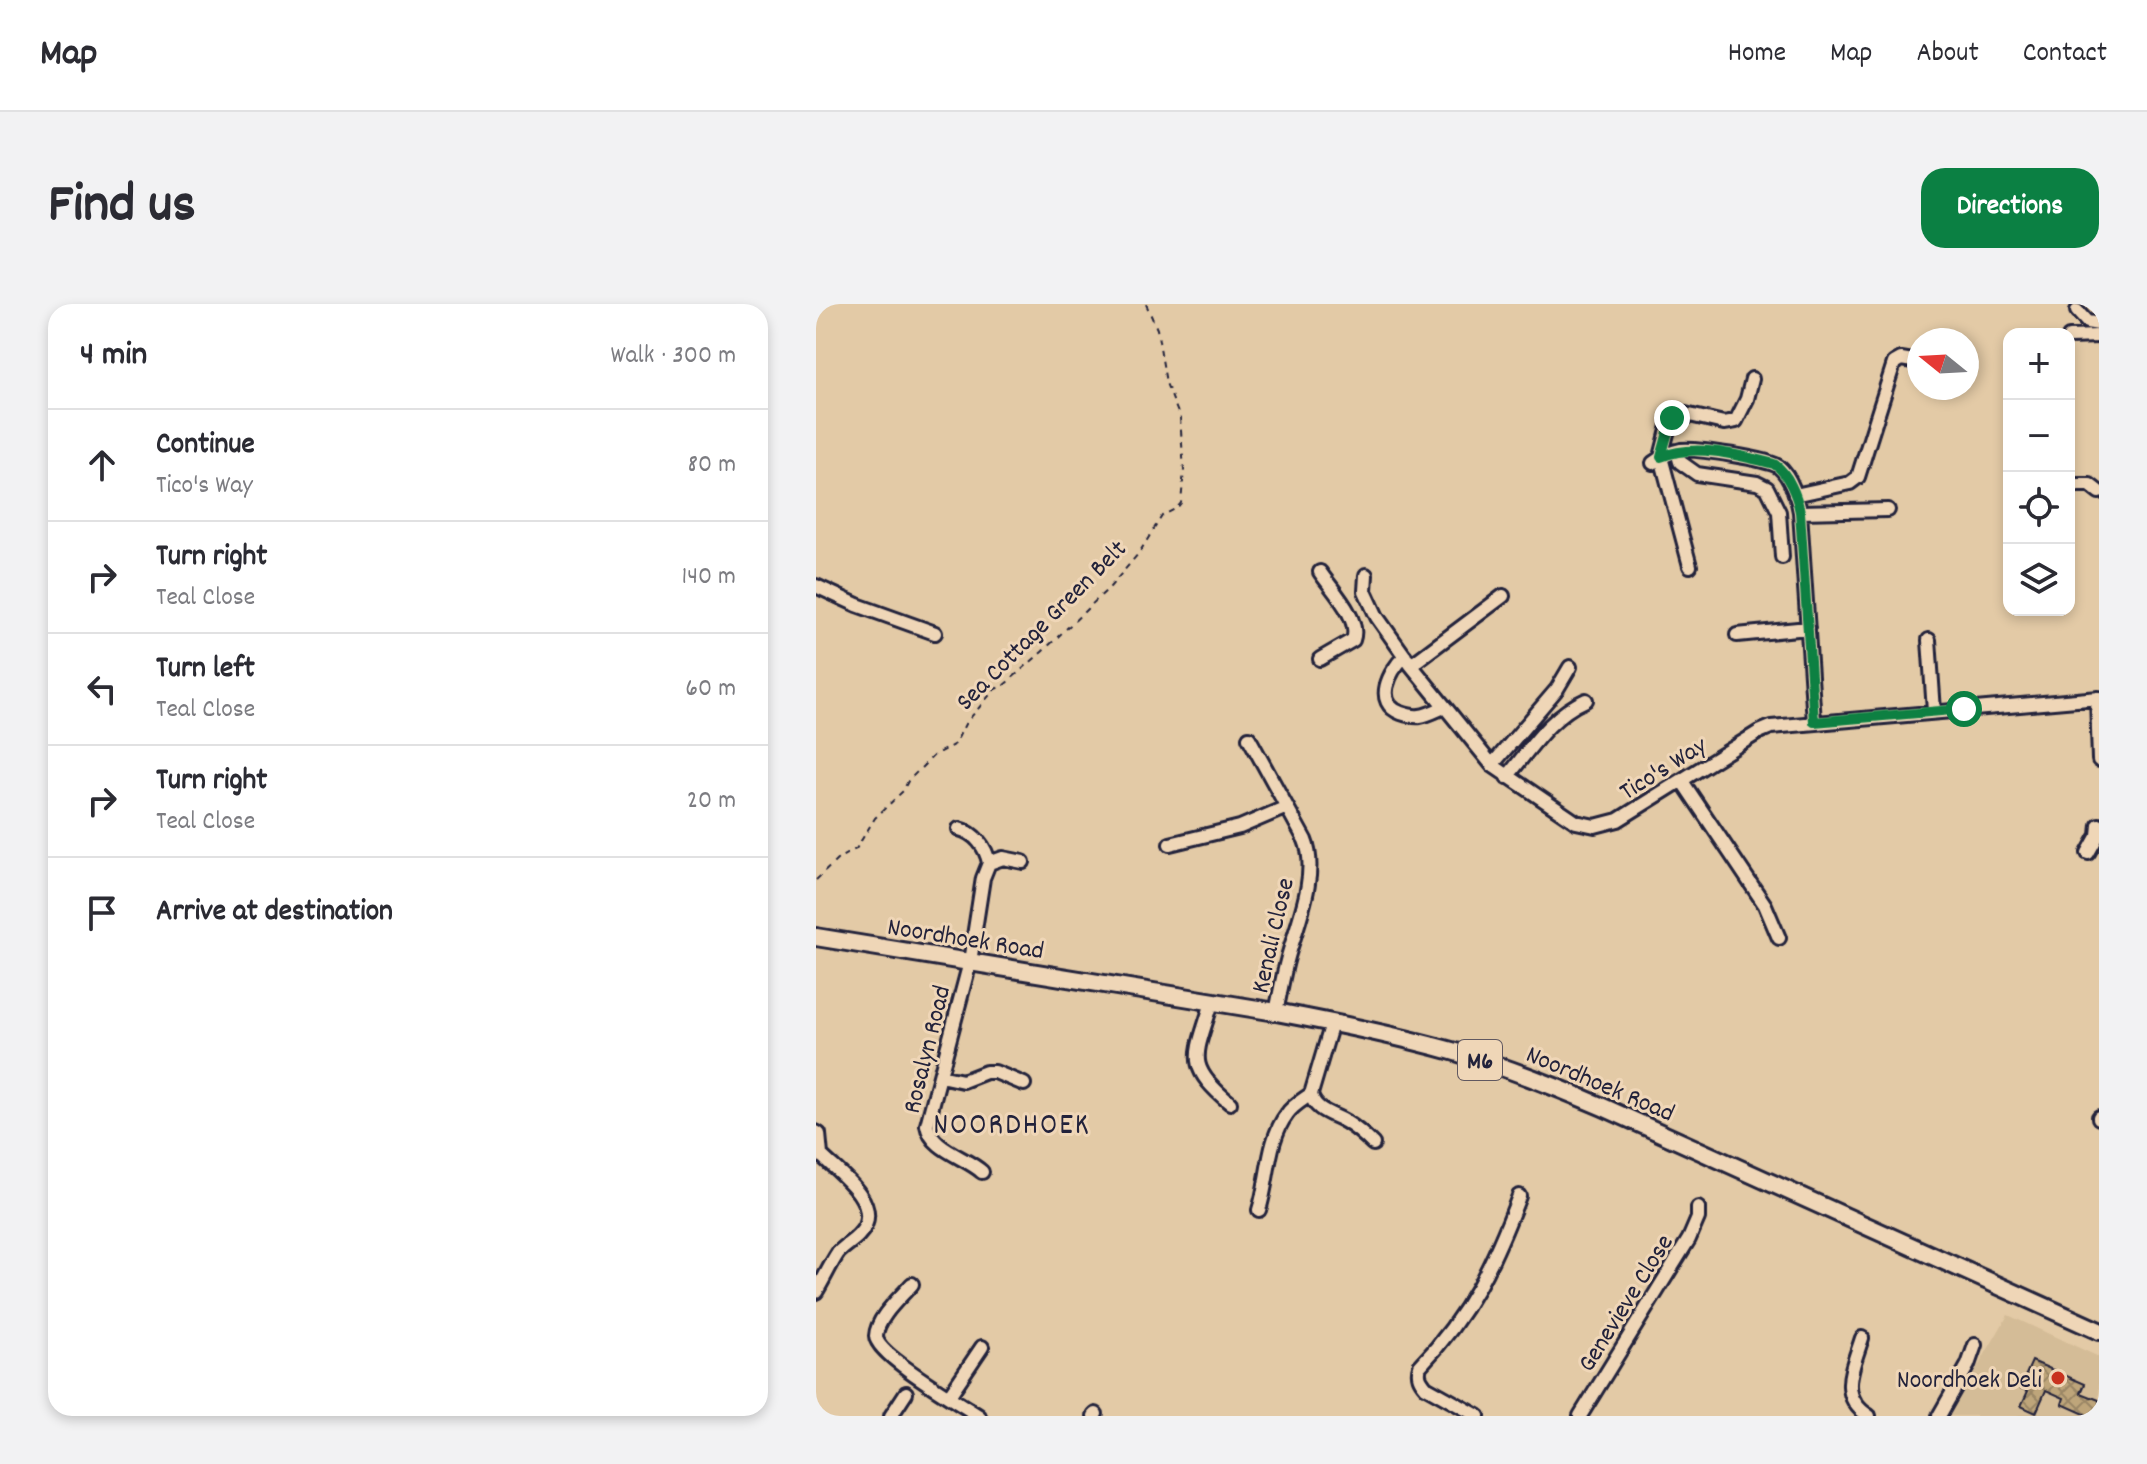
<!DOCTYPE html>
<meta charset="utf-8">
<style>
:root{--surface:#fff;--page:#f2f2f3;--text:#2b2b33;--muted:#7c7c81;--line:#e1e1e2;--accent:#0b8043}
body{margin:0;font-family:Dekko,sans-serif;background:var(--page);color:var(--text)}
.controls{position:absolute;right:24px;top:24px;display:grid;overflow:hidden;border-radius:16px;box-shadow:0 4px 12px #0003}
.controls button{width:72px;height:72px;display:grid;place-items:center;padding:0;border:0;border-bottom:2px solid var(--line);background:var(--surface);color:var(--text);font:40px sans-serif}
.compass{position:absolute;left:1091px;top:24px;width:72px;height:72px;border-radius:50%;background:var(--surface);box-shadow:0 4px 12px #0003;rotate:288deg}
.stop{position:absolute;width:24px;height:24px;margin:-18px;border:6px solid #0b8043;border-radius:50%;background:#fff}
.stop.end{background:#0b8043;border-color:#fff;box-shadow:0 2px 8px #0008}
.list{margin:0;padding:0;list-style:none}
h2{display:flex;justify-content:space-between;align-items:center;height:104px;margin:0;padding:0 32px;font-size:34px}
h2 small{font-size:26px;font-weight:400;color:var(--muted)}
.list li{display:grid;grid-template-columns:52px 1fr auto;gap:24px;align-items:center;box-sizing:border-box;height:112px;padding:0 32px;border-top:2px solid var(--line)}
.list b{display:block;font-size:30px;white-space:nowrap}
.list p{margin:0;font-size:26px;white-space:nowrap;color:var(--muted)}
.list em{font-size:26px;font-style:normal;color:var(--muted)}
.icon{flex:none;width:44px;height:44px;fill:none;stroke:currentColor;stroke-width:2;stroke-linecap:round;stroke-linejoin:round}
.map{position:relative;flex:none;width:1283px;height:1112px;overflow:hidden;border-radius:24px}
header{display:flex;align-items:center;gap:48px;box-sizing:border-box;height:112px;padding:0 40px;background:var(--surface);border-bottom:2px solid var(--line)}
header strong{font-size:38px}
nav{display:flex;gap:44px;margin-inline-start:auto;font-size:28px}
.intro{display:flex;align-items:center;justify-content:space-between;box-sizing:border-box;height:192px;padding:0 48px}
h1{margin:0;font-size:56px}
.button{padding:20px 36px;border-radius:24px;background:var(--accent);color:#fff;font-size:28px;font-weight:700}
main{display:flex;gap:48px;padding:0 48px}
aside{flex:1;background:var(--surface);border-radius:24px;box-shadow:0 4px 12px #0003}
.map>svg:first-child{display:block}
</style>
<header>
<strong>Map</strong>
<nav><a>Home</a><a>Map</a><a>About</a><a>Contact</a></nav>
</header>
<div class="intro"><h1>Find us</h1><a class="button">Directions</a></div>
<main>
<aside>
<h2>4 min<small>Walk · 300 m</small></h2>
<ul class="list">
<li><svg class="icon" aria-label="ahead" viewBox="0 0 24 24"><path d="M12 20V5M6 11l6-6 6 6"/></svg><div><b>Continue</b><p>Tico's Way</p></div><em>80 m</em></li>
<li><svg class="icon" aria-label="right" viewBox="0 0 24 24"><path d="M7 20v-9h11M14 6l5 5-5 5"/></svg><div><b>Turn right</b><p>Teal Close</p></div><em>140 m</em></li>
<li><svg class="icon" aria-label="left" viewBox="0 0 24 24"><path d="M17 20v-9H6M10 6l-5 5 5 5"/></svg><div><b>Turn left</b><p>Teal Close</p></div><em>60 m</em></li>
<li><svg class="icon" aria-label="right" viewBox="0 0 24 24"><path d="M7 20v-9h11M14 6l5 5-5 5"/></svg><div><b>Turn right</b><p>Teal Close</p></div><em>20 m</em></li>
<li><svg class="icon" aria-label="arrive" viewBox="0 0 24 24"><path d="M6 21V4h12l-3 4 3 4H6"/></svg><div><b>Arrive at destination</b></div></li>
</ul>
</aside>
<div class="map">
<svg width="1283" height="1112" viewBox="0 0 1283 1112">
<defs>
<pattern id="building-cross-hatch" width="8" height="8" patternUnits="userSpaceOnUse" patternTransform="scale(2)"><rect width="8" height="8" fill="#bea57a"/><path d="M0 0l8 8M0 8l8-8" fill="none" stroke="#9a8665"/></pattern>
</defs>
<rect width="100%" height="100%" fill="#e3caa6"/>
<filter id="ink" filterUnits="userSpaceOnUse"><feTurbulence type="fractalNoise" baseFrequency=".0125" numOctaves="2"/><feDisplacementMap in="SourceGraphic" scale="16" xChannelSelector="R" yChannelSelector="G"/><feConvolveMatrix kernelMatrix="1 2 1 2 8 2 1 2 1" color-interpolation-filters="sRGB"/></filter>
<g filter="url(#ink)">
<path fill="#d4bc97" d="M 1192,1011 L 1283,1053 L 1283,1112 L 1133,1112 Z"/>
<path fill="url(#building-cross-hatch)" stroke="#22223b" stroke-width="2" d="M 1216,1057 L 1269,1080 L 1265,1089 L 1283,1096 L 1283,1112 L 1273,1112 L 1246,1100 L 1248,1094 L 1230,1086 L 1220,1109 L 1205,1102 L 1212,1087 L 1204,1084 Z"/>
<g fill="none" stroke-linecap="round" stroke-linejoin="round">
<defs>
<path id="minor" d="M 1261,7 L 1271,18 L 1283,20
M 1253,33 L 1283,32
M 861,147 L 864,158 L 881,170 L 941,179 L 951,184 L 963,208 L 966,253
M 837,159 C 845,153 855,148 865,146 C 878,144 954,155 963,163 C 974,172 982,195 984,208 L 998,418
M 1253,181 L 1274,181 L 1283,188
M 979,191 L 1034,179 L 1042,173 L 1078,59 L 1085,55 L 1103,58
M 984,208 L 1072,206
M 874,262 L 845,153 L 854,118 L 860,110 L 865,109 L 908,119 L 920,117 L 931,95 L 936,75
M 550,271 L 549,287 L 561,313 L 595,361 L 676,461 L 760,518 L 779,522 L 802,516 L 943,428 L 955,423 L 1283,394
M 0,282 L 41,301 L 119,329
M 921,331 L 992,324
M 1113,336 L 1118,407
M 589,352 C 573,367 557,399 585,409 C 591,411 598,413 604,412 C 612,411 621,406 628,403
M 504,355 L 537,336 C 545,315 516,286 504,268
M 595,361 L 687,292
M 1281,394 L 1283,456
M 433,434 L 489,536 C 503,570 481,620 472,653 C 467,671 464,690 460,708
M 676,461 L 741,385 L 754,363
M 691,473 C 714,445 735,411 770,396
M 866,477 L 949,601 L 963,634
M 143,525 C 159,529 170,543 173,559 L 167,574 L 154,658 L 111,821 C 115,846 150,853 166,868
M 354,540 L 424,523 L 471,503
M 1272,549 L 1282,531 L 1283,521
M 173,559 L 187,554 L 207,558
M 396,698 C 381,751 367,760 414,799
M 516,719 L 495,790 C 498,807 517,810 530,818 C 540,824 549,832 557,840
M 124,772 L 147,777 L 170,768 L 179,768 L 208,780
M 1283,813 L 1283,814
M 0,828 L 3,830 L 5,851 C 21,868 61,894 49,922 C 44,934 30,940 22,949 C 14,961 8,975 0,988
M 443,906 C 453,876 451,836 471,810 C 477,801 487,796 495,790
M 96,980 C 85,993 61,1013 60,1032 C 60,1051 145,1100 163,1112
M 1046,1034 C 1037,1063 1021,1092 1053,1112
M 133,1092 L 166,1043
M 75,1112 L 90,1089
M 278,1112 L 280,1110
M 662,1112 L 610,1083 C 604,1076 601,1071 604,1062 C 653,1011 678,958 703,892
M 764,1112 L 873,935 L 882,914 L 882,904
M 1123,1112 L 1152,1061 L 1159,1041"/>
<path id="major" d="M 0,633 L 460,708 C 519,719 578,731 636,747 C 688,762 738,782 787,803 L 1283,1027"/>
</defs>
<use href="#minor" stroke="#22223b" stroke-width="18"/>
<use href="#major" stroke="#22223b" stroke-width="22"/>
<path stroke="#22223b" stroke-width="2" stroke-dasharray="6 6" stroke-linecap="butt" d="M 0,576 L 23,554 L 40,545 L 59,514 L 87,487 L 92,477 L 118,451 L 139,440 L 149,420 L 179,385 L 187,382 L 226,348 L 294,283 L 323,249 L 346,212 L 361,204 L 365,199 L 368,166 L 364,114 L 350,79 L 341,25 L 330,0"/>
<use href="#minor" stroke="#efd6b7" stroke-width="12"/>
<use href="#major" stroke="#efd6b7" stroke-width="16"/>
</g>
</g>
<g fill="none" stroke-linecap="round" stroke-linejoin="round" filter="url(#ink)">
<path stroke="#0b8043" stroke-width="10" d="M 856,114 L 845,153 C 879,139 922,151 958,160 C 972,169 981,192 984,208 L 998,418 L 1148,405"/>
</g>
<circle fill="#c8321e" stroke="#efd6b7" stroke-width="3" cx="1242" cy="1074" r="8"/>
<g text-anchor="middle" stroke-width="6" stroke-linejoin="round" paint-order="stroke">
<rect fill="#efd6b7" stroke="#605860" stroke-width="2" x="642" y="736" width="44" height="40" rx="6"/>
<g font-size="24" font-weight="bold" fill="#22223b">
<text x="664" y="764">M6</text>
</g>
<g font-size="26" fill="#22223b" stroke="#efd6b7">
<text transform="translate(224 320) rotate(-45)" y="9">Sea Cottage Green Belt</text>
<text transform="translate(846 463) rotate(-32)" y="9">Tico's Way</text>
<text transform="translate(455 631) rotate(-77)" y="9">Kenali Close</text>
<text transform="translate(150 633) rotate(9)" y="9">Noordhoek Road</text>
<text transform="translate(109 745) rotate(-76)" y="9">Rosalyn Road</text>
<text transform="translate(785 778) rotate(23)" y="9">Noordhoek Road</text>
<text transform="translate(808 998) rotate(-58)" y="9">Genevieve Close</text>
</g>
<g font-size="26" fill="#22223b" stroke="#efd6b7" text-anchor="end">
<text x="1226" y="1083">Noordhoek Deli</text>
</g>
<g font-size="30" letter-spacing="2" fill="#22223b" stroke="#efd6b7">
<text x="196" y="829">NOORDHOEK</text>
</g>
</g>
</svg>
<div class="controls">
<button>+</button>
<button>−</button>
<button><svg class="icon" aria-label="locate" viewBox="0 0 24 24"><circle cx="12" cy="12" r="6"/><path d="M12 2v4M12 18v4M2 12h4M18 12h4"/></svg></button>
<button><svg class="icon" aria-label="layers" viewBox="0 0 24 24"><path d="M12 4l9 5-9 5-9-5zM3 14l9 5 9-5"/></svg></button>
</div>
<svg class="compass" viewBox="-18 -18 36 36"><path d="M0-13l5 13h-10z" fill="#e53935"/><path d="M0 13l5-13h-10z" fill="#7c7c81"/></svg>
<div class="stop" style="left:1148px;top:405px"></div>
<div class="stop end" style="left:856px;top:114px"></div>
</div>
</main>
